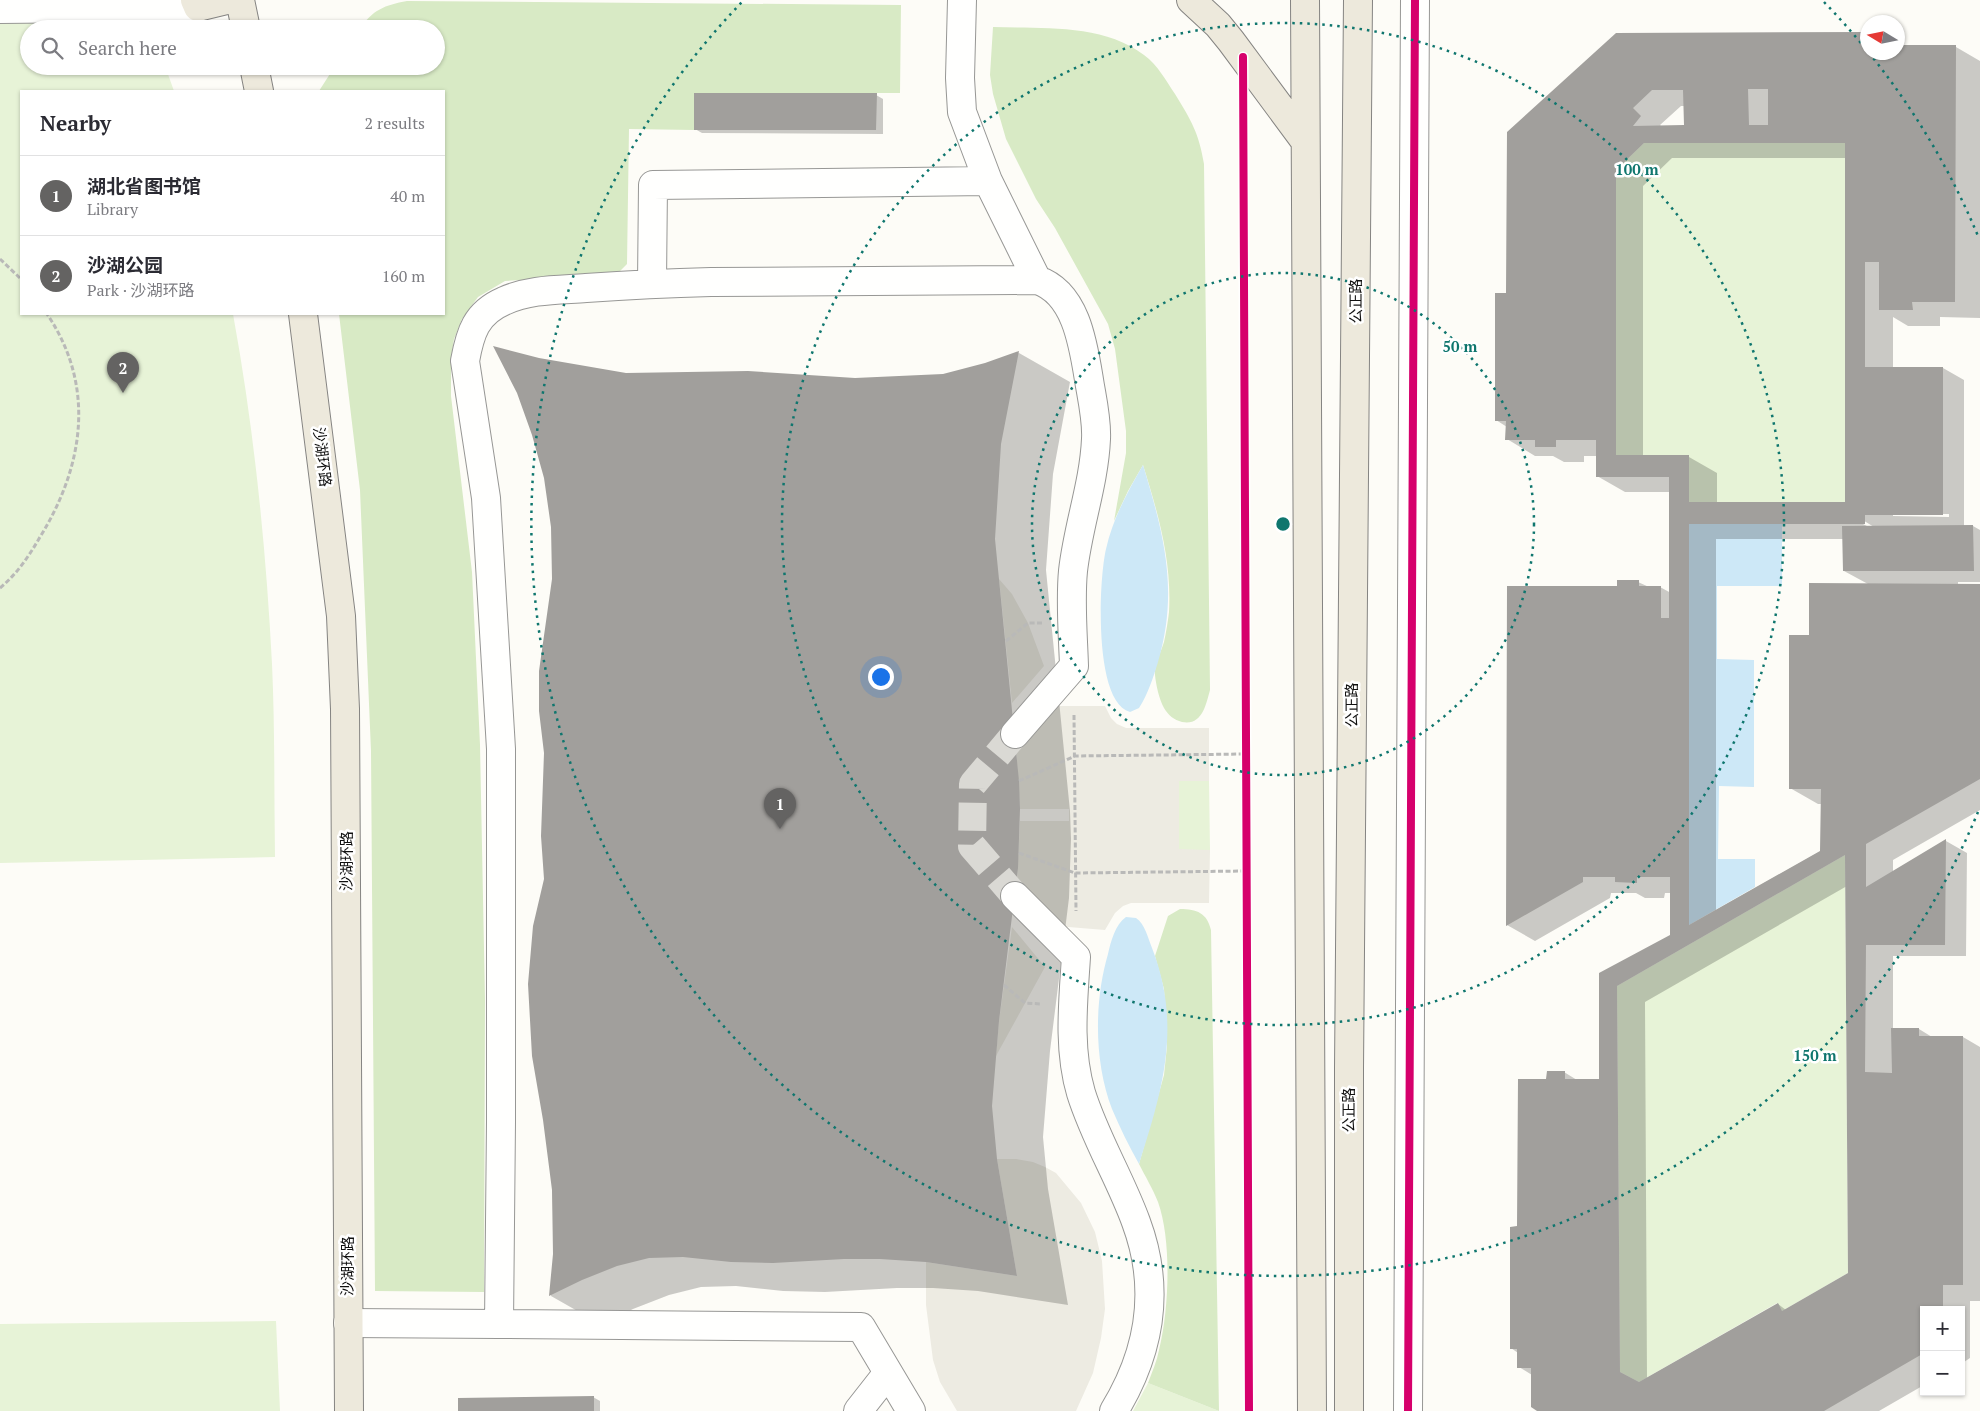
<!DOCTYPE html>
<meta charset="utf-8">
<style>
:root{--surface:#fff;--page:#f7f7f7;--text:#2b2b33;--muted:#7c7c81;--line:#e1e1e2;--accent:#646362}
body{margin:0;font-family:"PT Serif","Noto Sans SC",serif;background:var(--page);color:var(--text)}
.controls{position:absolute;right:15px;bottom:15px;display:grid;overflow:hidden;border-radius:0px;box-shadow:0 1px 4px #0004}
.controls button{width:45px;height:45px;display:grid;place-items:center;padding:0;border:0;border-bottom:1px solid var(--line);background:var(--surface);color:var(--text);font:25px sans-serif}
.compass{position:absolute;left:1860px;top:15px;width:45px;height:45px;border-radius:50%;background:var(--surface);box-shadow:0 1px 4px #0004;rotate:280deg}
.you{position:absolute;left:880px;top:676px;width:18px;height:18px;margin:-12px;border:4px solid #fff;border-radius:50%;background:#1a73e8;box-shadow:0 0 0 8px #1a73e833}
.badge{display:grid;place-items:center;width:32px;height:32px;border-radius:50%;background:var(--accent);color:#fff;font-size:16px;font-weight:700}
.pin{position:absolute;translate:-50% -41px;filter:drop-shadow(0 1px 2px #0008)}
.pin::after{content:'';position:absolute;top:26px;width:18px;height:15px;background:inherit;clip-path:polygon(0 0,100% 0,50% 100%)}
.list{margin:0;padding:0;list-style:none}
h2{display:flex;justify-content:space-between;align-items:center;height:65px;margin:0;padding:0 20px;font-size:21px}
h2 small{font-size:16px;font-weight:400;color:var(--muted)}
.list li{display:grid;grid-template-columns:32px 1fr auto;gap:15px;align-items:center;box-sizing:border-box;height:80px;padding:0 20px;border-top:1px solid var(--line)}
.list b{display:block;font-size:19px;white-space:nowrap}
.list p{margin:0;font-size:16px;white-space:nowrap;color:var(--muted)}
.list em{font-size:16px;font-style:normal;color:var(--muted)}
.icon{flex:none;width:28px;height:28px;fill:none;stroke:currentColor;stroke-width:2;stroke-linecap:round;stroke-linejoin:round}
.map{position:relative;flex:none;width:1980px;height:1411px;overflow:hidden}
.search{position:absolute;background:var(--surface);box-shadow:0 1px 4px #0004;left:20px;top:20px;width:425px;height:55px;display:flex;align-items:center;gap:12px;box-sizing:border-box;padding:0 18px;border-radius:28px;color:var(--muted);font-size:19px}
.panel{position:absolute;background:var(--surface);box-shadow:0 1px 4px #0004;left:20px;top:90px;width:425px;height:225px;border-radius:0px}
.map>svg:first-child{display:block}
</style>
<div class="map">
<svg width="1980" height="1411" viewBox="0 0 1980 1411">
<rect width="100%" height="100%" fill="#fdfcf7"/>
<path fill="#e7f3d7" d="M 0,0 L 137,0 L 149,29 L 29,29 L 29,66 L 165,66 L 174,91 L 21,91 L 21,314 L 233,314 C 254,429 266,547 272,664 C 275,728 274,793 275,857 L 0,863 Z
M 1644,143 L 1845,143 L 1845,502 L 1689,502 L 1689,455 L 1616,455 L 1616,170 Z
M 1179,781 L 1209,781 L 1210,850 L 1179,850 Z
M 1845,855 L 1848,1273 L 1782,1311 L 1777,1303 L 1639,1382 L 1620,1372 L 1617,986 Z
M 276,1321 L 280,1411 L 0,1411 L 0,1324 Z
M 1148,1383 L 1219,1411 L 1133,1411 Z"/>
<path fill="#d8eac5" d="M 407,1 L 901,5 L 900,93 L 695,93 L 694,130 L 629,129 L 627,264 L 617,274 L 505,281 L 478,297 L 462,319 L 454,339 L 451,358 L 451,396 L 472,572 L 480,745 L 485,999 L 484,1292 L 375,1291 L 371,751 L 360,490 L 339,314 L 444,314 L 444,91 L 319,91 L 335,66 L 436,66 L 436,29 L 360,29 C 372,10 385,5 407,1 Z
M 993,27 C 1042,29 1102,23 1144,55 C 1158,65 1166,81 1175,94 C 1191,120 1199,133 1204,164 L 1210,690 C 1206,705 1202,726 1182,722 C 1174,720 1168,715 1164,708 C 1159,699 1156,685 1155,675 C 1154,665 1161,652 1164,642 C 1166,633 1168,621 1169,612 C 1172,561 1158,513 1143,465 L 1128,491 L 1114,521 L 1126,453 L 1126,431 L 1115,349 L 1108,324 L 1055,228 L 1036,199 L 1006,139 L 993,94 L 990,75 Z
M 1180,909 C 1197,909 1207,913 1211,930 L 1219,1411 L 1148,1383 C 1152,1372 1157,1361 1159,1350 C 1169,1310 1172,1241 1158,1202 C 1153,1189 1145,1176 1139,1164 L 1164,1075 L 1167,1046 L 1164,989 L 1155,956 L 1168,916 Z"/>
<path fill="#edebe2" d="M 999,579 L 1012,594 L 1028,623 L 1044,666 L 1012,703 Z
M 1055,706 L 1105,706 L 1111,718 L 1117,724 L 1126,728 L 1209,728 L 1209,781 L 1179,781 L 1179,849 L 1210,850 L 1209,903 L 1131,903 L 1123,906 L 1115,913 L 1105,930 L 1056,926 L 1017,879 L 1020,821 L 1069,821 L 1069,809 L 1020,809 L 1016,747 Z
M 1012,927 L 1045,967 L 996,1056 L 999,1021 Z
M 997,1159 L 1016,1159 L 1033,1162 L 1045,1167 L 1056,1173 L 1081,1203 L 1095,1232 L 1102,1261 L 1105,1309 L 1101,1338 L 1093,1373 L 1076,1411 L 957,1411 L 940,1382 L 933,1360 L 926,1305 L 926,1262 L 1017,1276 Z"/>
<path fill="#cde8f7" d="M 1143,465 C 1164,535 1179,590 1158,662 C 1153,678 1148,694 1139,708 L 1130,712 C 1093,702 1099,579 1106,549 C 1113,518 1128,491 1143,465 Z
M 1782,523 L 1782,586 L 1717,586 L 1717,659 L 1754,660 L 1754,787 L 1719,786 L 1718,859 L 1755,859 L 1755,887 L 1689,925 L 1689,524 Z
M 1126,917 L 1136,918 C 1145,924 1148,938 1152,948 C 1182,1025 1163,1089 1139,1164 C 1129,1146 1120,1128 1112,1109 C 1094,1062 1094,1002 1108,954 C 1111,941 1115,925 1126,917 Z"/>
<path fill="#0003" fill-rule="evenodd" d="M 1617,35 L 1868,52 L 1898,52 L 1898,43 L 1903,47 L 1956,47 L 1980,61 L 1980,318 L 1940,317 L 1940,326 L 1908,326 L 1893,317 L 1893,368 L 1943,368 L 1964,380 L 1964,526 L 1973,526 L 1980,530 L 1980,582 L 1958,582 L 1958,585 L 1980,585 L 1980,810 L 1893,860 L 1893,872 L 1946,841 L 1967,853 L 1966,956 L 1893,956 L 1893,1029 L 1919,1029 L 1932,1037 L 1963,1037 L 1980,1047 L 1980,1301 L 1970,1301 L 1970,1358 L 1961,1364 L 1961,1310 L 1924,1310 L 1924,1385 L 1879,1411 L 1539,1411 L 1532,1375 L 1519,1367 L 1518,1353 L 1511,1348 L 1519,1228 L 1548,1080 L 1564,1072 L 1577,1080 L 1601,1080 L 1601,974 L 1672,935 L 1672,893 L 1665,893 L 1664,898 L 1645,898 L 1636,893 L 1611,893 L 1610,898 L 1535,941 L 1507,925 L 1618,587 L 1638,582 L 1649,587 L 1660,587 L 1671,593 L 1671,492 L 1625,492 L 1597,476 L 1597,456 L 1584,456 L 1584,462 L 1564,462 L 1553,456 L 1535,456 L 1507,439 L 1507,427 L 1496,420 L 1507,294 ZM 1681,106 L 1685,106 L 1685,127 L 1662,127 L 1660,125 ZM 1672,158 L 1846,158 L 1846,504 L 1717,504 L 1717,473 L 1689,457 L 1643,456 L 1643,186 ZM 1893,514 L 1949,514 L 1949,517 L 1893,516 ZM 1861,519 L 1874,527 L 1869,527 L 1859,522 ZM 1716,539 L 1844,539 L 1844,571 L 1868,584 L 1810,636 L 1790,788 L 1818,804 L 1822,804 L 1821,851 L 1716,910 ZM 1847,886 L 1850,1274 L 1786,1310 L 1778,1304 L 1647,1378 L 1645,1002 Z
M 876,95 L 883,99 L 883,134 L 702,133 L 695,129 Z
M 1019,353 L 1070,382 L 1053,474 L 1046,570 L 1070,811 L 1071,839 L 1069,898 L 1050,1051 L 1043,1137 L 1048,1189 L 1068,1305 L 978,1291 L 933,1288 L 897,1288 L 825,1292 L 783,1291 L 736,1286 L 701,1287 L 669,1295 L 633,1309 L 602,1325 L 551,1296 L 554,1254 L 545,880 L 553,579 L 552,527 L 538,360 L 626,375 L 855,379 L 943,375 L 986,364 Z
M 593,1397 L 600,1401 L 600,1411 L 459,1411 Z"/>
<path fill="#a19f9c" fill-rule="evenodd" d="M 1868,32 L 1868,52 L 1898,52 L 1898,45 L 1956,45 L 1955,302 L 1912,302 L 1913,310 L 1879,310 L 1879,262 L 1865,262 L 1865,367 L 1943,367 L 1943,515 L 1865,515 L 1865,524 L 1689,524 L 1689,925 L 1820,851 L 1821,789 L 1789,789 L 1789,635 L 1809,635 L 1809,583 L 1980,584 L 1980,779 L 1866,844 L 1866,887 L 1946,839 L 1945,945 L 1866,945 L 1865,1072 L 1892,1073 L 1891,1028 L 1919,1028 L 1919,1036 L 1963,1036 L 1963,1285 L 1943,1285 L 1943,1310 L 1924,1310 L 1924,1353 L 1824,1411 L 1537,1411 L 1531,1407 L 1531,1368 L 1517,1368 L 1517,1349 L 1510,1349 L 1510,1227 L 1517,1226 L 1518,1079 L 1546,1079 L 1547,1071 L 1565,1071 L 1565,1079 L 1599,1079 L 1599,973 L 1670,935 L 1670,877 L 1637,877 L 1637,883 L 1615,882 L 1615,877 L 1583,877 L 1583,882 L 1506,926 L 1507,586 L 1617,586 L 1617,580 L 1639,580 L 1639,586 L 1661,586 L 1661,618 L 1669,618 L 1669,477 L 1596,477 L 1596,440 L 1556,440 L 1556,447 L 1535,447 L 1535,440 L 1505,440 L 1506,421 L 1495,421 L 1495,293 L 1506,293 L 1507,132 L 1616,33 ZM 1748,89 L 1768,89 L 1768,125 L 1749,125 ZM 1652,90 L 1683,90 L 1684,125 L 1633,126 L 1641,116 L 1633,108 ZM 1644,143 L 1845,143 L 1845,502 L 1689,502 L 1689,455 L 1616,455 L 1616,170 ZM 1845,855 L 1848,1273 L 1782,1311 L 1778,1303 L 1639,1382 L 1620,1372 L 1617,986 Z
M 694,93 L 877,93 L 876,130 L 694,130 Z
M 493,346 L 539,358 L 626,373 L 748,371 L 855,378 L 943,374 L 985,363 L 1019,351 L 1001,444 L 995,539 L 1019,781 L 1020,809 L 1018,868 L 999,1021 L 992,1106 L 997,1159 L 1017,1276 L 926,1262 L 880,1259 L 844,1259 L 773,1263 L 731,1262 L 683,1257 L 649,1258 L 617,1266 L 582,1280 L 549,1296 L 553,1254 L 552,1190 L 543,1120 L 532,1056 L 528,984 L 533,926 L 544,879 L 541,836 L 544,753 L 539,711 L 539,671 L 552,579 L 551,527 L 544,478 L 532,435 L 517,393 Z
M 1973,525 L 1974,571 L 1843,571 L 1842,526 Z
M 594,1396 L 594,1411 L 458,1411 L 458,1398 Z"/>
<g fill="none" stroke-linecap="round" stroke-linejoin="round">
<path stroke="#dad9d4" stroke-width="28" stroke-dasharray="28 14" stroke-linecap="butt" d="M 1015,734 L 973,784 L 972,846 L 1015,896"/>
<defs>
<path id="minor" d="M 962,0 L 960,78 L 962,112 L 988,181 L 1037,280
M 0,9 L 198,7
M 652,283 L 653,185 L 988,181
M 1015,896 L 1076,957 C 1073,1003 1068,1049 1081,1093 C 1095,1138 1120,1178 1136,1222 C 1161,1289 1150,1352 1114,1411
M 348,1323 L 499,1324
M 858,1411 L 887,1374
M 911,1411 L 861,1327 L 499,1324 L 501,1122 L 501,749 L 486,498 L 465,361 C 470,333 476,313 504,301 C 530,289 559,290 586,288 C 628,285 669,283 711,282 C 819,282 928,281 1037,280 C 1078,293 1084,350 1090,386 C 1093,403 1097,422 1096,439 C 1094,484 1078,526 1073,571 C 1070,602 1073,634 1074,666 L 1015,734
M 1408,1411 L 1415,0"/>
<path id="major" d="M 195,0 L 198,7 L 227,0
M 240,0 L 246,29
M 1191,0 L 1218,25 L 1231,41 L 1305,141
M 1305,0 L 1312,1411
M 254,66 L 259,91
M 303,314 L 341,616 L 345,709 L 349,1411
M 1349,1411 L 1349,1069 L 1358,0"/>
</defs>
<use href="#minor" stroke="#979795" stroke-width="30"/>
<use href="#major" stroke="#858482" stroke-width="30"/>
<path stroke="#b9b9b8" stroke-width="3" stroke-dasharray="5 2.5" stroke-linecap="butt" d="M 0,259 L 21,279
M 0,588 C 17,574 29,556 40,537 C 84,466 96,386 47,314
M 1006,641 L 1028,623 L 1042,623
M 1074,715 L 1076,911
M 1019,781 L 1075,756 L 1246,754
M 1019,853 L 1075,873 L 1247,871
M 1004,985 L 1025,1003 L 1041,1004"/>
<use href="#minor" stroke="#fffffe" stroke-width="28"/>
<use href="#major" stroke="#ede9dc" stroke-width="28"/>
<defs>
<path id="cycleway" d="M 1243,57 L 1249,1411
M 1408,1411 L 1415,0"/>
</defs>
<use href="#cycleway" stroke="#fff" stroke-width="11"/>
<use href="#cycleway" stroke="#d6006c" stroke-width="8"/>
</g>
<g fill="none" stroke="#0f766e" stroke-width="2.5" stroke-dasharray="2.5 5">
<circle cx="1283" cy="524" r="251"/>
<circle cx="1283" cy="524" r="501"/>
<path d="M1978 812A752 752 0 1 1 742 2M1824 2A752 752 0 0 1 1978 236"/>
</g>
<g text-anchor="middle" stroke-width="5" stroke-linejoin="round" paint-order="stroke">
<g font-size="15" fill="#111" stroke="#fff">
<text transform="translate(1356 301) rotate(-90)" y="5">公正路</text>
<text transform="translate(322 457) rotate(83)" y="5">沙湖环路</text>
<text transform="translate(1352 705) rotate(-90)" y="5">公正路</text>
<text transform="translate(347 861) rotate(-90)" y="5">沙湖环路</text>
<text transform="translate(1349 1110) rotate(-90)" y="5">公正路</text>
<text transform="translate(348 1266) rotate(-90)" y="5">沙湖环路</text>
</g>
</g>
<circle cx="1283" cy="524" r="8" fill="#0f766e" stroke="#fff" stroke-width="2.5"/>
<g font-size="15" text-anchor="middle" font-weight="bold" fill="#0f766e" stroke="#fff" stroke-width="5" stroke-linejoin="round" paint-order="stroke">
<text x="1637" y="175">100 m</text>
<text x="1460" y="352">50 m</text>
<text x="1815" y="1061">150 m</text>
</g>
</svg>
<div class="controls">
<button>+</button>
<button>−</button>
</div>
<svg class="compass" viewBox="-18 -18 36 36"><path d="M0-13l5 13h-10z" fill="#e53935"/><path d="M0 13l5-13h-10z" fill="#7c7c81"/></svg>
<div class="you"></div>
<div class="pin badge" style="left:780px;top:829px">1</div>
<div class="pin badge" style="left:123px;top:393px">2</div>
<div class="search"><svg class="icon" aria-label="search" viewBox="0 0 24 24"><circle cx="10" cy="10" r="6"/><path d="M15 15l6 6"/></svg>Search here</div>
<section class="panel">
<h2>Nearby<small>2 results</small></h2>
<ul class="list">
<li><span class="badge">1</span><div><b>湖北省图书馆</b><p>Library</p></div><em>40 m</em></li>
<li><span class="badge">2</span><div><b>沙湖公园</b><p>Park · 沙湖环路</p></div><em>160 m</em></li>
</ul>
</section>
</div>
